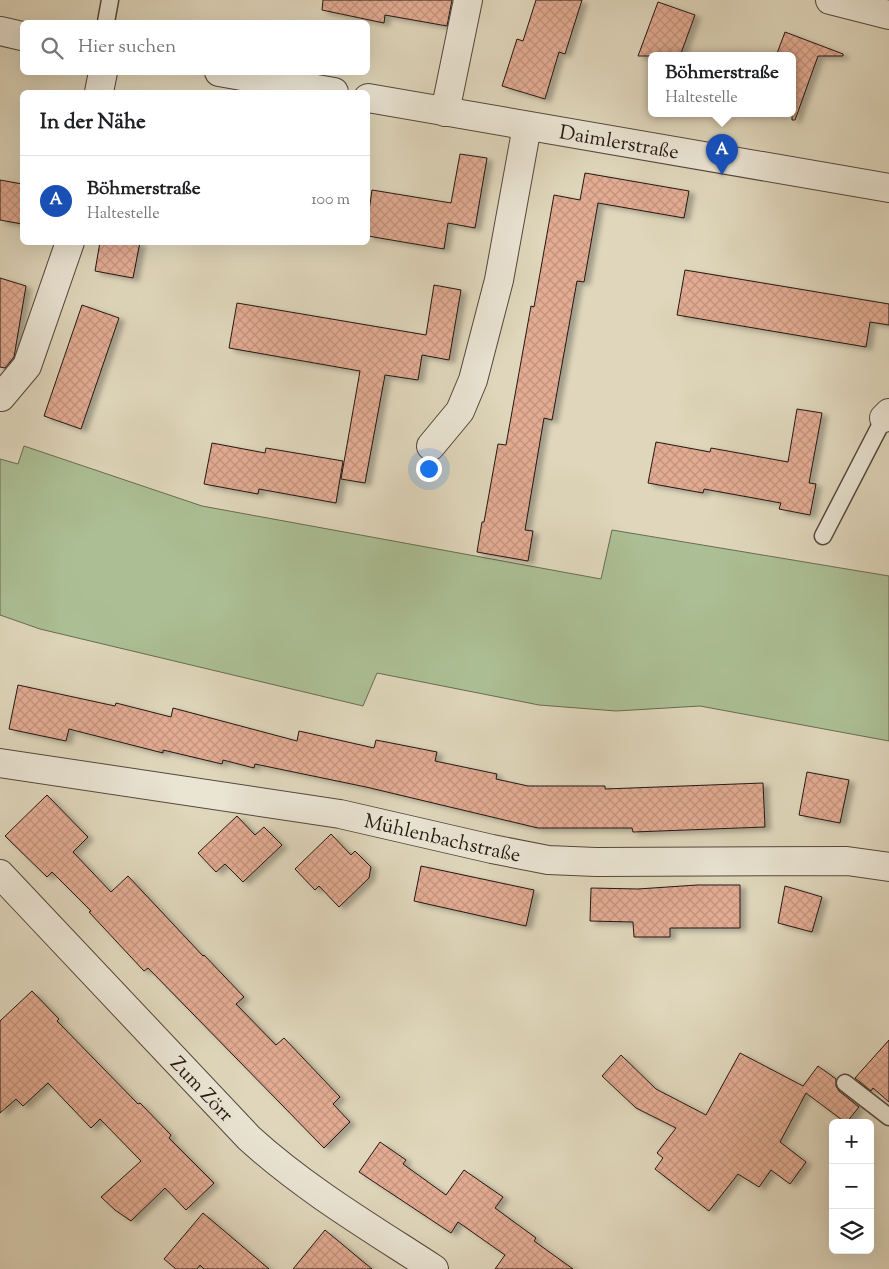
<!DOCTYPE html>
<html lang="de">
<meta charset="utf-8">
<style>
:root{--surface:#fff;--page:#f2f2f2;--text:#202124;--muted:#757577;--line:#e0e0e0;--accent:#8f2418}
body{margin:0;font-family:"Sorts Mill Goudy",serif;background:var(--page);color:var(--text)}
.controls{position:absolute;right:15px;bottom:15px;display:grid;overflow:hidden;border-radius:8px;box-shadow:0 5px 20px #0002}
.controls button{width:45px;height:45px;display:grid;place-items:center;padding:0;border:0;border-bottom:1px solid var(--line);background:var(--surface);color:var(--text);font:25px sans-serif}
.you{position:absolute;left:428px;top:468px;width:18px;height:18px;margin:-12px;border:4px solid #fff;border-radius:50%;background:#1a73e8;box-shadow:0 0 0 8px #1a73e833}
.badge{display:grid;place-items:center;width:32px;height:32px;border-radius:50%;background:var(--accent);color:#fff;font-size:16px;font-weight:700}
.pin{position:absolute;translate:-50% -41px;filter:drop-shadow(0 1px 2px #0008)}
.pin::after{content:'';position:absolute;top:26px;width:18px;height:15px;background:inherit;clip-path:polygon(0 0,100% 0,50% 100%)}
.popup{position:absolute;left:648px;top:52px;width:148px;height:65px;box-sizing:border-box;display:grid;place-content:center;border-radius:8px;background:var(--surface);filter:drop-shadow(0 1px 4px #0005);font-size:16px;white-space:nowrap;color:var(--muted)}
.popup b{font-size:19px;color:var(--text)}
.popup::after{content:'';position:absolute;left:50%;top:100%;margin-left:-10px;border:10px solid transparent;border-top-color:var(--surface)}
.list{margin:0;padding:0;list-style:none}
h2{display:flex;justify-content:space-between;align-items:center;height:65px;margin:0;padding:0 20px;font-size:21px}
h2 small{font-size:16px;font-weight:400;color:var(--muted)}
.list li{display:grid;grid-template-columns:32px 1fr auto;gap:15px;align-items:center;box-sizing:border-box;height:90px;padding:0 20px;border-top:1px solid var(--line)}
.list b{display:block;font-size:19px;white-space:nowrap}
.list p{margin:0;font-size:16px;white-space:nowrap;color:var(--muted)}
.list em{font-size:16px;font-style:normal;color:var(--muted)}
.icon{flex:none;width:28px;height:28px;fill:none;stroke:currentColor;stroke-width:2;stroke-linecap:round;stroke-linejoin:round}
.map{position:relative;flex:none;width:889px;height:1269px;overflow:hidden}
.search{position:absolute;background:var(--surface);box-shadow:0 5px 20px #0002;left:20px;top:20px;width:350px;height:55px;display:flex;align-items:center;gap:12px;box-sizing:border-box;padding:0 18px;border-radius:8px;color:var(--muted);font-size:19px}
.panel{position:absolute;background:var(--surface);box-shadow:0 5px 20px #0002;left:20px;top:90px;width:350px;height:155px;border-radius:8px}
.map>svg:first-child{display:block}
</style>
<div class="map">
<svg width="889" height="1269" viewBox="0 0 889 1269">
<defs>
<pattern id="building-cross-hatch" width="8" height="8" patternUnits="userSpaceOnUse" patternTransform="scale(1.25)"><rect width="8" height="8" fill="#e2ab92"/><path d="M0 0l8 8M0 8l8-8" fill="none" stroke="#c2927d"/></pattern>
<filter id="shadow"><feDropShadow dx="5.5" dy="3" stdDeviation="2.5" flood-color="#0004"/></filter>
</defs>
<rect width="100%" height="100%" fill="#dfd6bb"/>
<filter id="stains"><feTurbulence type="fractalNoise" baseFrequency=".004" numOctaves="4"/><feColorMatrix values="0 0 0 0 .2 0 0 0 0 .09 0 0 0 0 .02 0 0 0 .5 -.17"/></filter>
<radialGradient id="worn" r=".72"><stop offset=".6" stop-color="#630" stop-opacity="0"/><stop offset="1" stop-color="#630" stop-opacity=".3"/></radialGradient>
<path fill="#acbf94" stroke="#686b53" d="M 24,446 L 202,506 L 601,579 L 612,530 L 889,576 L 889,741 L 700,706 L 616,711 L 539,705 L 377,673 L 363,706 L 40,629 L 0,615 L 0,459 L 18,464 Z"/>
<path fill="url(#building-cross-hatch)" stroke="#241712" filter="url(#shadow)" d="M 323,0 L 452,0 L 447,26 L 385,15 L 384,23 L 322,10 Z
M 536,0 L 582,0 L 565,54 L 559,52 L 545,99 L 502,86 L 517,39 L 523,41 Z
M 658,2 L 695,15 L 680,56 L 638,56 Z
M 785,32 L 843,54 L 843,56 L 818,56 L 795,120 L 792,120 L 792,56 L 776,56 Z
M 460,154 L 487,158 L 475,228 L 448,223 L 444,249 L 368,236 L 368,218 L 372,190 L 451,203 Z
M 585,173 L 689,191 L 684,218 L 598,203 L 584,282 L 577,281 L 552,420 L 544,418 L 525,530 L 533,531 L 528,561 L 477,552 L 482,522 L 484,522 L 498,444 L 506,445 L 531,306 L 534,307 L 554,195 L 580,200 Z
M 0,180 L 22,184 L 22,224 L 0,220 Z
M 100,242 L 140,242 L 133,278 L 95,271 Z
M 685,270 L 889,304 L 889,325 L 870,322 L 866,347 L 677,315 Z
M 0,278 L 26,286 L 14,357 L 5,368 L 0,367 Z
M 434,285 L 461,290 L 449,360 L 422,355 L 418,380 L 385,375 L 365,483 L 341,479 L 360,371 L 229,348 L 237,303 L 426,335 Z
M 82,305 L 119,318 L 81,429 L 44,416 Z
M 797,409 L 822,413 L 809,483 L 816,484 L 810,515 L 779,509 L 781,503 L 704,489 L 703,493 L 648,483 L 656,442 L 710,452 L 711,448 L 788,462 Z
M 212,443 L 265,453 L 266,448 L 343,461 L 336,503 L 259,489 L 258,494 L 204,484 Z
M 18,685 L 115,706 L 116,703 L 171,717 L 173,708 L 297,741 L 299,731 L 374,748 L 376,740 L 437,752 L 435,761 L 497,774 L 496,779 L 528,786 L 605,786 L 605,789 L 763,783 L 765,827 L 633,832 L 632,828 L 538,828 L 366,787 L 255,764 L 254,768 L 223,760 L 222,764 L 163,750 L 163,753 L 69,729 L 66,741 L 9,729 Z
M 807,772 L 849,780 L 840,823 L 799,815 Z
M 47,795 L 88,837 L 73,852 L 111,892 L 128,876 L 203,956 L 204,955 L 244,997 L 236,1004 L 276,1045 L 284,1038 L 340,1097 L 333,1104 L 350,1122 L 324,1148 L 148,968 L 144,971 L 89,912 L 91,911 L 52,872 L 47,877 L 5,836 Z
M 237,816 L 255,835 L 264,827 L 282,845 L 243,882 L 225,864 L 216,872 L 198,853 Z
M 331,834 L 351,855 L 355,851 L 371,867 L 369,878 L 339,907 L 319,886 L 315,890 L 295,869 Z
M 421,866 L 534,890 L 526,926 L 414,901 Z
M 697,885 L 740,885 L 740,928 L 670,928 L 670,937 L 634,937 L 633,922 L 590,921 L 591,888 L 638,889 Z
M 785,886 L 822,897 L 812,932 L 778,923 Z
M 32,991 L 59,1019 L 57,1021 L 138,1104 L 140,1103 L 171,1135 L 169,1138 L 214,1183 L 186,1210 L 165,1188 L 131,1221 L 115,1210 L 101,1197 L 141,1161 L 100,1119 L 91,1128 L 48,1083 L 23,1106 L 16,1099 L 0,1113 L 0,1021 Z
M 889,1040 L 889,1102 L 873,1088 L 871,1091 L 855,1078 Z
M 740,1053 L 803,1086 L 818,1066 L 836,1079 L 836,1086 L 839,1091 L 859,1107 L 846,1123 L 806,1093 L 780,1142 L 806,1162 L 790,1184 L 771,1170 L 759,1187 L 738,1174 L 709,1211 L 655,1169 L 663,1158 L 657,1153 L 676,1128 L 636,1108 L 602,1076 L 621,1055 L 656,1089 L 706,1115 Z
M 380,1142 L 406,1160 L 403,1164 L 446,1195 L 464,1170 L 503,1197 L 495,1208 L 536,1238 L 534,1241 L 573,1269 L 495,1269 L 505,1255 L 458,1222 L 451,1233 L 359,1172 Z
M 203,1213 L 229,1235 L 269,1269 L 204,1269 L 200,1265 L 197,1269 L 176,1269 L 164,1259 Z
M 325,1230 L 372,1269 L 293,1269 Z"/>
<g fill="none" stroke-linecap="round" stroke-linejoin="round">
<defs>
<path id="service" d="M 106,22 L 110,0
M 823,536 L 884,418
M 845,1083 L 889,1117"/>
<g id="minor">
<path d="M 830,0 L 889,15"/>
<path d="M 0,31 L 22,36"/>
<path d="M 219,72 L 334,92"/>
<path d="M 99,92 L 103,72"/>
<path id="s1" d="M 368,98 L 889,188"/>
<path d="M 445,112 L 468,0"/>
<path d="M 1,397 L 27,366 L 70,242"/>
<path d="M 884,418 L 889,413"/>
<path d="M 431,446 L 460,411 L 473,380 L 499,280 L 527,126"/>
<path id="s2" d="M 0,763 L 340,814 L 492,849 L 548,860 L 596,862 L 847,861 L 889,867"/>
<path id="s3" d="M 0,874 L 249,1138 C 305,1189 371,1228 434,1269"/>
</g>
</defs>
<use href="#service" stroke="#53473c" stroke-width="19"/>
<use href="#minor" stroke="#53473c" stroke-width="30"/>
<use href="#service" stroke="#eae4d3" stroke-width="16"/>
<use href="#minor" stroke="#eae4d3" stroke-width="28"/>
</g>
<g text-anchor="middle" stroke-width="4" stroke-linejoin="round" paint-order="stroke">
<g font-size="20" fill="#241712" stroke="#eae4d3">
<text dy="7" stroke="none"><textPath href="#s1" startOffset="255">Daimlerstraße</textPath></text>
<text dy="7" stroke="none"><textPath href="#s2" startOffset="449">Mühlenbachstraße</textPath></text>
<text dy="7" stroke="none"><textPath href="#s3" startOffset="295">Zum Zörr</textPath></text>
</g>
</g>
<rect width="100%" height="100%" filter="url(#stains)"/>
<rect width="100%" height="100%" fill="url(#worn)"/>
</svg>
<div class="controls">
<button>+</button>
<button>−</button>
<button><svg class="icon" aria-label="layers" viewBox="0 0 24 24"><path d="M12 4l9 5-9 5-9-5zM3 14l9 5 9-5"/></svg></button>
</div>
<div class="you"></div>
<div class="pin badge" style="left:722px;top:175px;background:#1a4fb4">A</div>
<div class="popup"><b>Böhmerstraße</b>Haltestelle</div>
<div class="search"><svg class="icon" aria-label="search" viewBox="0 0 24 24"><circle cx="10" cy="10" r="6"/><path d="M15 15l6 6"/></svg>Hier suchen</div>
<section class="panel">
<h2>In der Nähe<small></small></h2>
<ul class="list">
<li><span class="badge" style="background:#1a4fb4">A</span><div><b>Böhmerstraße</b><p>Haltestelle</p></div><em>100 m</em></li>
</ul>
</section>
</div>
